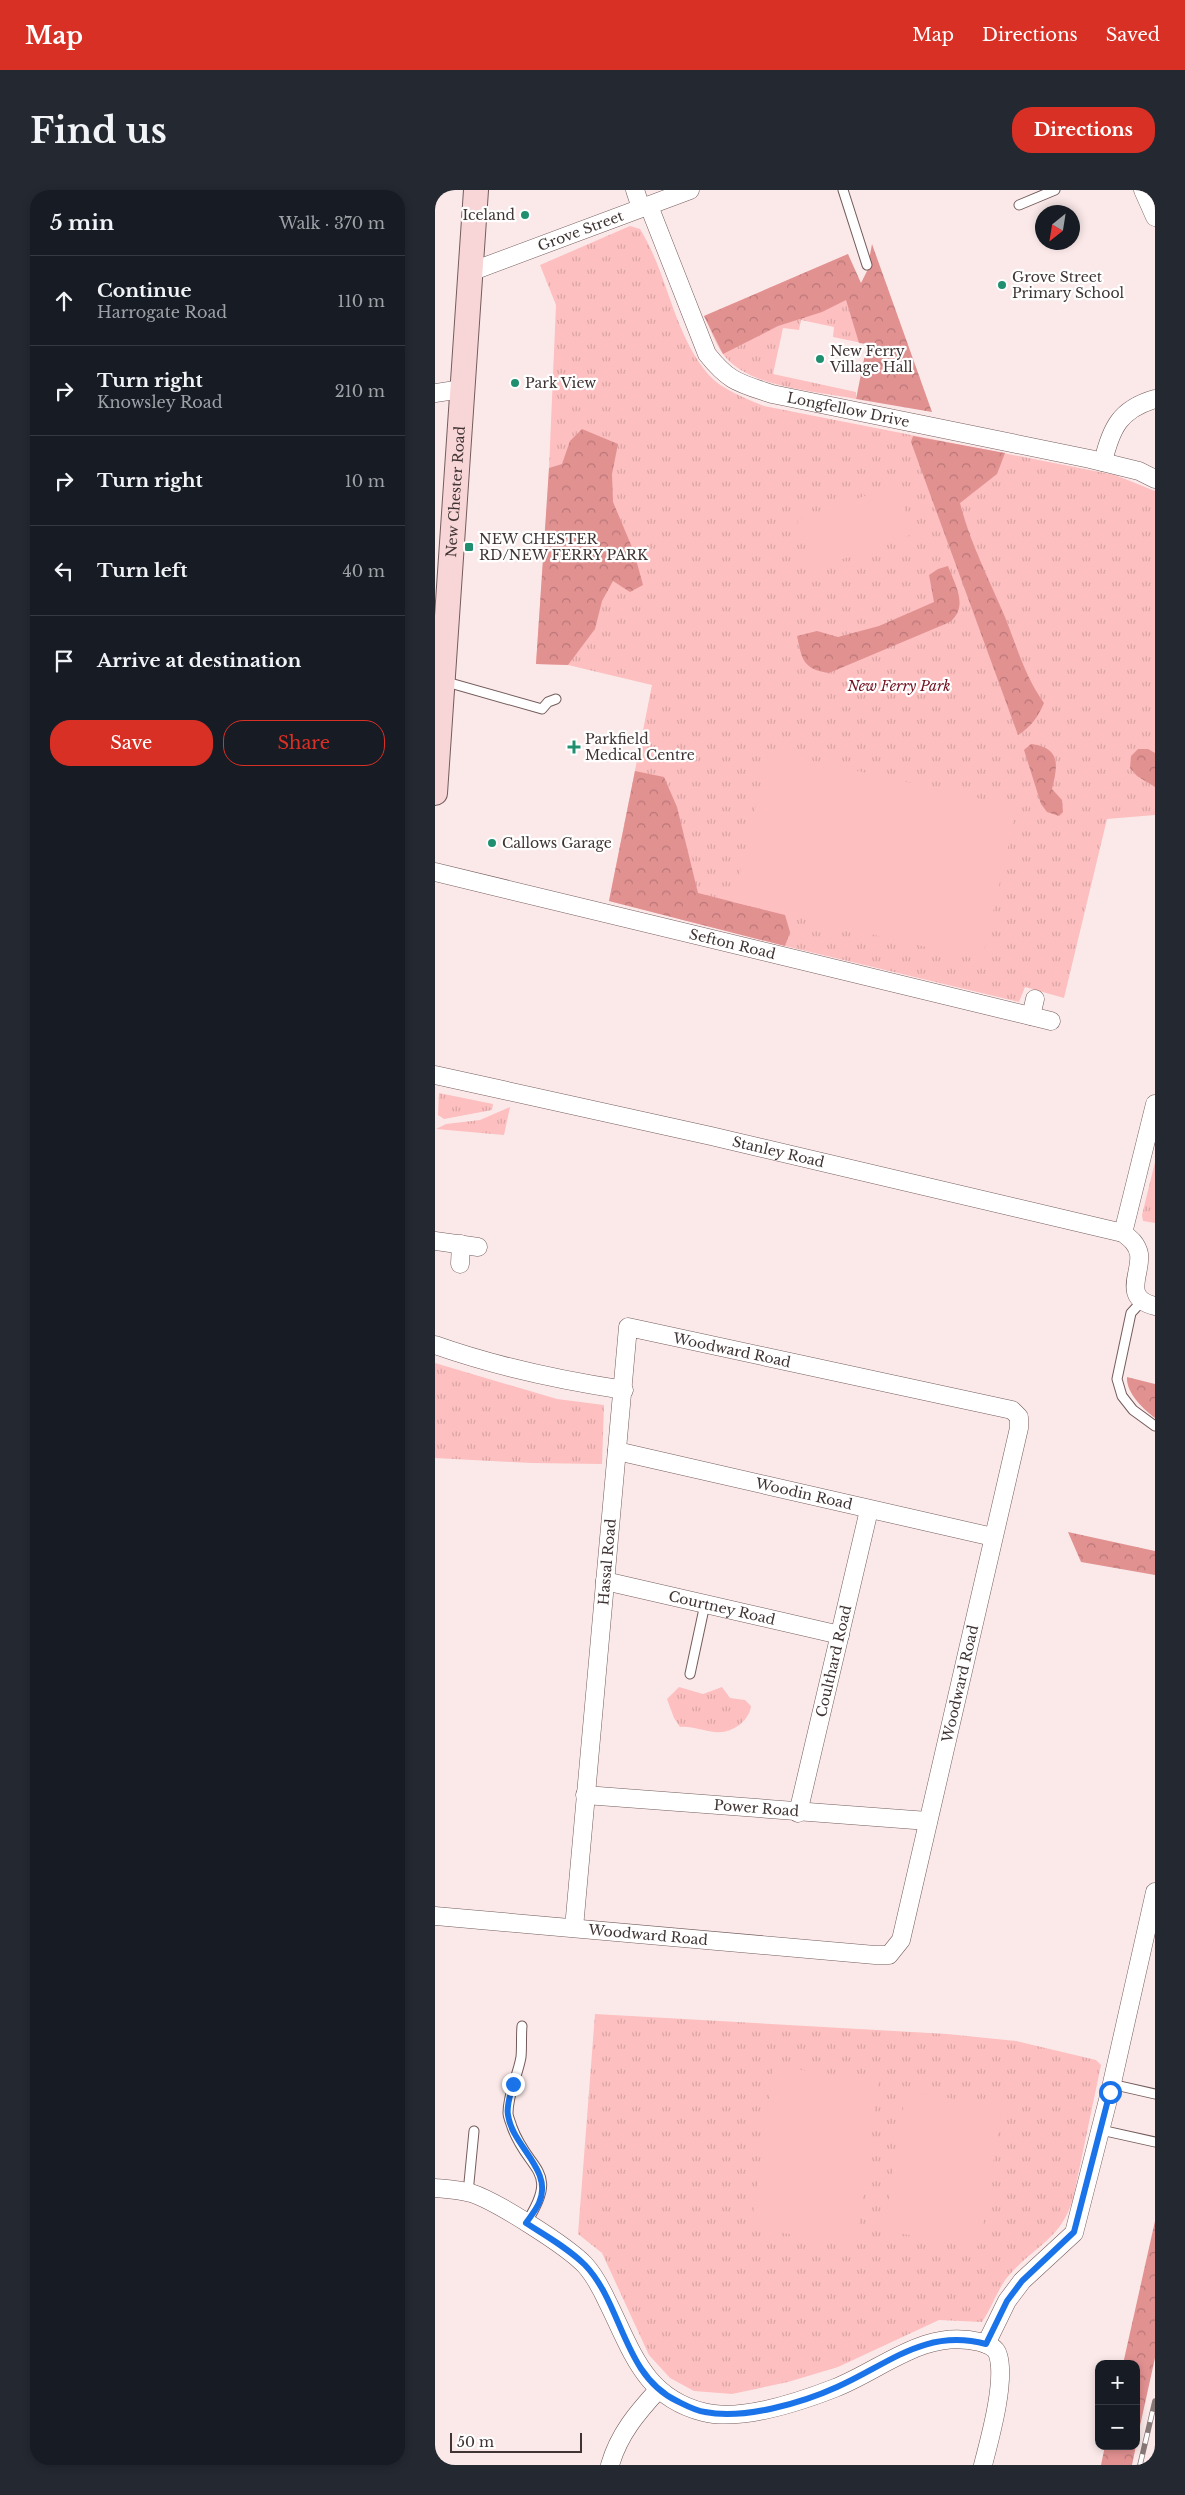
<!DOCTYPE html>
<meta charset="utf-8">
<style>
:root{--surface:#171b24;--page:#242831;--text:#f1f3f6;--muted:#9ea1a6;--line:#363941;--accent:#d93025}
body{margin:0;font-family:"Libre Baskerville",serif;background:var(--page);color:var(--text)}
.controls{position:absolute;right:15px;bottom:15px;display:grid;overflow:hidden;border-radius:10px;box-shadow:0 2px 8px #0003}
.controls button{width:45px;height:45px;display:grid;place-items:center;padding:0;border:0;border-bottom:1px solid var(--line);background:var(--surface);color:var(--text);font:25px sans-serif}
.compass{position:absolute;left:600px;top:15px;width:45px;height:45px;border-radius:50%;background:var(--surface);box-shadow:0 2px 8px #0003;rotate:210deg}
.scale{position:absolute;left:15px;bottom:12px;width:132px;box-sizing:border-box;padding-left:5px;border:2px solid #3f3433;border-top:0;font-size:14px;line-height:18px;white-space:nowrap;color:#3f3433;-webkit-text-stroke:4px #fff;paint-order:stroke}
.stop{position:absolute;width:15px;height:15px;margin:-11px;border:4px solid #1a73e8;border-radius:50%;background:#fff}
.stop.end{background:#1a73e8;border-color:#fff;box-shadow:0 1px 5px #0008}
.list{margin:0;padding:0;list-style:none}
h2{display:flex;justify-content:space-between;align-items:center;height:65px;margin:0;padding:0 20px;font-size:21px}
h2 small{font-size:16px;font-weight:400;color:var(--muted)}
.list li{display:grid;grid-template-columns:32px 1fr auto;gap:15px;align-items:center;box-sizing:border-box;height:90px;padding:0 20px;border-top:1px solid var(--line)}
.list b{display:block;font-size:19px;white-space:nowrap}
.list p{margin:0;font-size:16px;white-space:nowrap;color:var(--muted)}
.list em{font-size:16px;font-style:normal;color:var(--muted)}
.actions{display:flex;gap:10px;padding:15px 20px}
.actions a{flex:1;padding:11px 0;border:1px solid var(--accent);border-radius:20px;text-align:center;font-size:18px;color:var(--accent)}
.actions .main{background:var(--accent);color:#fff}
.icon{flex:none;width:28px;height:28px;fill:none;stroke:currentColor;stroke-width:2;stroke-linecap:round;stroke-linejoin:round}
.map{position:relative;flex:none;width:720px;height:2275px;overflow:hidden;border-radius:20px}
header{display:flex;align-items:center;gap:30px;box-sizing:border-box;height:70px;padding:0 25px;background:var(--accent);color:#fff}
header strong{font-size:24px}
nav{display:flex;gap:28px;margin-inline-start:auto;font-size:18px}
.intro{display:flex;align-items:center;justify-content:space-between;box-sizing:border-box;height:120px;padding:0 30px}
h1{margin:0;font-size:35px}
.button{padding:12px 22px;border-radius:20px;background:var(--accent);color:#fff;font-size:18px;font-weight:700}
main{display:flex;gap:30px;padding:0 30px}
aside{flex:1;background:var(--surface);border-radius:20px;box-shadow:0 2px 8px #0003}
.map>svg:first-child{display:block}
</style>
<header>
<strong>Map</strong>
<nav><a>Map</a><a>Directions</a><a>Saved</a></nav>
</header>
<div class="intro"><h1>Find us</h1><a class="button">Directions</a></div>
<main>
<aside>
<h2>5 min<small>Walk · 370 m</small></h2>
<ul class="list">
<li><svg class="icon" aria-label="ahead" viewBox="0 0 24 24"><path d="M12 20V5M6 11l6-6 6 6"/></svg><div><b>Continue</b><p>Harrogate Road</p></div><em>110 m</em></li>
<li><svg class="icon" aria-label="right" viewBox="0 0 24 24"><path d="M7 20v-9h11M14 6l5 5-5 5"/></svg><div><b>Turn right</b><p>Knowsley Road</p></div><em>210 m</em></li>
<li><svg class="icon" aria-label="right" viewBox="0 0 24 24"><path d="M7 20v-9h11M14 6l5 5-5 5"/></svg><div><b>Turn right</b></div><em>10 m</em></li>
<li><svg class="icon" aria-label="left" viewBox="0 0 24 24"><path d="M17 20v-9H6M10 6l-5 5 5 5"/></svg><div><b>Turn left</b></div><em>40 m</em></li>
<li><svg class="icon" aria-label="arrive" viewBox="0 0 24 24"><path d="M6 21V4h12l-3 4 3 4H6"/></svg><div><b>Arrive at destination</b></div></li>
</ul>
<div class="actions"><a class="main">Save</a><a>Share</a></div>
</aside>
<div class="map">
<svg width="720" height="2275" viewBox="0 0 720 2275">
<defs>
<pattern id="grass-tufts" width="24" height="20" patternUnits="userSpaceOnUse" patternTransform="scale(1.25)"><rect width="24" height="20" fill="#fdbfbf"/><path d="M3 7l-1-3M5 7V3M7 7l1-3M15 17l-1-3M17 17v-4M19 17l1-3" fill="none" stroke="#daa5a5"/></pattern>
<pattern id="forest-crowns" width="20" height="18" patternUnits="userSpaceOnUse" patternTransform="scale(1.25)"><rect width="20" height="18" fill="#e29191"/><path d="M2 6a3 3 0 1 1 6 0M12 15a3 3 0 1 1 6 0" fill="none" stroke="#b97777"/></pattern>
</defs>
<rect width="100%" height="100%" fill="#fbe9e9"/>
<path fill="url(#grass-tufts)" d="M 195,36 L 205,39 C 233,84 238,143 273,184 C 287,200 310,208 329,216 L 680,285 L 720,301 L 720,625 L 672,629 L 629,808 L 590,797 L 584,812 L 350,756 L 174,711 L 217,495 L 133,475 L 101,474 L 113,302 L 121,115 L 105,75 Z
M 413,64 L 432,154 L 398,147 L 399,137 L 366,130 L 364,140 L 348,138 L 338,184 L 421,202 L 421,209 C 381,201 313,198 288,164 C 280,153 275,138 269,126 Z
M 4,903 L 58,914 L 57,920 L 9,929 L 3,925 Z
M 75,917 L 69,945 L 1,939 L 11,934 L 45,930 Z
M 720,972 L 720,1033 L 708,1031 L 707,1025 Z
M 0,1173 L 122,1209 L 169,1215 L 167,1274 L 96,1273 L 0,1268 Z
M 244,1497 L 268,1504 L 287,1497 L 295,1508 L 310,1510 L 316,1516 C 314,1532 296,1544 280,1542 C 267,1541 258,1536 245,1537 L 239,1528 L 232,1509 Z
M 160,1824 L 512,1844 L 581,1851 L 661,1870 L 666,1875 L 638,2009 C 626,2048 603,2054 577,2082 C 563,2096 558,2116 547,2132 L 504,2130 L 403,2177 L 353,2192 L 297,2204 L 259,2201 L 235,2188 L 214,2165 L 167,2063 L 143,2044 Z"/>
<path fill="url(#forest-crowns)" d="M 437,54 L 497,222 L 421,209 L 432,154 L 424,153 L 411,110 L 387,122 L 343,136 L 288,164 L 269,126 L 413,64 L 426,93 L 432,81 Z
M 147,239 L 183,254 L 177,284 L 178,312 L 199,362 L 208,395 L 195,402 L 178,391 L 167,411 L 160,439 L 133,475 L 101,474 L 114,278 L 127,274 L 135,251 Z
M 478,246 L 570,263 L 562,284 L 525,313 C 535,353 554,389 570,427 C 582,457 590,487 609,513 C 603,527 596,537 583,545 L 476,252 Z
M 513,376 C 520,395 534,416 515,432 L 394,483 C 368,479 367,470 362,446 L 382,441 L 403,447 L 444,436 L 499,412 L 494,385 L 503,379 Z
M 596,554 C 626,558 623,575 617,599 L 627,610 L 628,622 L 624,626 L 612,622 L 606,614 L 589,560 Z
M 703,559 L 713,559 L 720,563 L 720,597 L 702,586 L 695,578 L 696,566 Z
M 200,581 L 229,587 L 242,617 L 263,703 L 350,725 L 355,742 L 350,756 L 174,711 Z
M 692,1187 L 720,1194 L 720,1228 C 708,1219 691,1203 692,1187 Z
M 633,1342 L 720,1361 L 720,1385 L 646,1372 Z
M 720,2031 L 720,2168 L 701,2254 L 701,2174 L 688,2174 Z
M 670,2256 L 701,2256 L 697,2275 L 666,2275 Z"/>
<path fill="#fdbfbf" d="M 461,295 L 478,344 L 379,379 L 362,330 Z
M 334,561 L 582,617 L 547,770 L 298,712 Z
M 339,1876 L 444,1891 L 421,2054 L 316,2038 Z
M 471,1901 L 567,1917 L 545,2056 L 449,2041 Z"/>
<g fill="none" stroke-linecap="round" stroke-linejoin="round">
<defs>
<path id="lane" d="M 408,0 L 432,75
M 584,15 L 620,0
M 8,491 L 107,519 L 113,512 L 121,509
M 708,1110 L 696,1123 L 682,1189 L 687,1206 L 698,1220 L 720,1236
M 255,1484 L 270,1414
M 87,1836 C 86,1846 87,1857 86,1867 C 83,1885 73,1903 73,1923 C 73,1927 76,1933 77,1937 C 94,1983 126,1979 91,2033
M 676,1894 L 720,1904
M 666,1940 L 720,1952
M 33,2003 L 39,1941"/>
<g id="street">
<path d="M 200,0 L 206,18"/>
<path d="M 708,0 L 720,27"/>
<path id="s1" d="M 214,16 L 272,164 C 294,192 304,193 337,204 L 655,269 L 704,281 L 720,289"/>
<path id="s2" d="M 35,82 L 255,0"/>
<path d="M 0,203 L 27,199"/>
<path d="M 668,272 C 676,238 685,219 720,209"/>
<path id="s3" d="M 0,682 L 616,831"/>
<path d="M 596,826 L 600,809"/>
<path id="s4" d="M 0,885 L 276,946 L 688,1043 C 696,1049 702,1054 704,1064 C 707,1083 686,1108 720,1116"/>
<path d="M 688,1043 L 720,914"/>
<path d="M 0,1051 L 43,1057"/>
<path d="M 25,1074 L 26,1054"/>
<path d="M 0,1155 C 62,1177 124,1190 189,1200"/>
<path id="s5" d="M 182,1261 L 558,1347"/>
<path id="s6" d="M 170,1391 L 405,1445"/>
<path id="s7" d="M 150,1605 L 493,1631"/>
<path id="s8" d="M 363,1623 L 434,1320"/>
<path id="s9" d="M 0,1726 L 440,1765 L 454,1765 L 466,1750 L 584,1238 L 584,1227 L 577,1220 L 193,1137 L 139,1738"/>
<path d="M 0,1998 C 11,1999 25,2000 36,2003 C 61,2011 132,2056 150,2075 C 160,2086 167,2100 173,2113 C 197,2161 209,2207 268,2222 C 306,2232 364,2212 400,2198 C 448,2179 490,2138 545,2152 C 552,2154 561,2157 563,2165 C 571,2191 555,2248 548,2275"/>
<path d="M 551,2154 L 572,2111 L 587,2091 L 639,2043 L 675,1902 L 720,1702"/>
<path d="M 175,2275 C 184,2244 202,2223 223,2200"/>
</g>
<g id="secondary">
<path id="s10" d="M 0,603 L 41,0"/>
</g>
</defs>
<use href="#lane" stroke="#755c5c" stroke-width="11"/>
<use href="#street" stroke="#755c5c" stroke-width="19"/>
<use href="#secondary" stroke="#755c5c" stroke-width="26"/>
<use href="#lane" stroke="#fff" stroke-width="9"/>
<use href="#street" stroke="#fff" stroke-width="18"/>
<use href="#secondary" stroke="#f8d5d6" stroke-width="24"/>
<defs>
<path id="rail" d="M 705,2275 L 720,2211
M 718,2275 L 720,2265"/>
</defs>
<use href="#rail" stroke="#867978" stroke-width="5.5"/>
<use href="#rail" stroke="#fff" stroke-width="4" stroke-dasharray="11" stroke-linecap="butt"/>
</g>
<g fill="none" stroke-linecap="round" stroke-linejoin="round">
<path stroke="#1a73e8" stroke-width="6" d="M 78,1894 C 76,1903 71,1916 73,1925 C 77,1956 119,1980 104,2013 C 101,2020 95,2027 91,2033 C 111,2046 133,2058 150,2075 C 188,2115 188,2185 242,2211 C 250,2215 261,2221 270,2222 C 308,2230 367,2213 402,2197 C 454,2174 490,2138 551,2154 L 572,2111 L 587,2091 L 639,2042 L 675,1902"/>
</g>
<g fill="#1f8f70" stroke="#fff" stroke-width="2">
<circle cx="90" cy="25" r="5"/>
<circle cx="567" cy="95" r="5"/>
<circle cx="385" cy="169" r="5"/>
<circle cx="80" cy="193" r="5"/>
<rect x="29" y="352" width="10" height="10" rx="2.5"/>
<path d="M136.5 549.5h5v5h5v5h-5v5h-5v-5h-5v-5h5z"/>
<circle cx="57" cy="653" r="5"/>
</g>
<g text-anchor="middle" stroke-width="4.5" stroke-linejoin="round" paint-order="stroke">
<g font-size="14" fill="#3f3433" stroke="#fff" text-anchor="start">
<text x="80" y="30" text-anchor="end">Iceland</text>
<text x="577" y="92">Grove Street<tspan x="577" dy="16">Primary School</tspan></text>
<text x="395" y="166">New Ferry<tspan x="395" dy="16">Village Hall</tspan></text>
<text x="90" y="198">Park View</text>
<text x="44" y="354">NEW CHESTER<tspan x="44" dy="16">RD/NEW FERRY PARK</tspan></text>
<text x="150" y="554">Parkfield<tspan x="150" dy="16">Medical Centre</tspan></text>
<text x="67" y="658">Callows Garage</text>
</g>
<g font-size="14" fill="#3f3433" stroke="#fff">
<text dy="5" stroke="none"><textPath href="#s2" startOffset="118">Grove Street</textPath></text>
<text dy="5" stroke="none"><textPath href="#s1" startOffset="315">Longfellow Drive</textPath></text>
<text dy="5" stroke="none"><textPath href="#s10" startOffset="302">New Chester Road</textPath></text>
<text dy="5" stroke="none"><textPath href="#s3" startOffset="306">Sefton Road</textPath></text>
<text dy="5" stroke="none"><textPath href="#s4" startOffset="352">Stanley Road</textPath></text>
<text transform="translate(297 1160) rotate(12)" y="5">Woodward Road</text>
<text dy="5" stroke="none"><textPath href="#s5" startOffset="192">Woodin Road</textPath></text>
<text transform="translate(172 1372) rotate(-85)" y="5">Hassal Road</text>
<text dy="5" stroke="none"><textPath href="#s6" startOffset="120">Courtney Road</textPath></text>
<text dy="5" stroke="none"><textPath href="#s8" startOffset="156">Coulthard Road</textPath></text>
<text dy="5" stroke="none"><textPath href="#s9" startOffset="738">Woodward Road</textPath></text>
<text dy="5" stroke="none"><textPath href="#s7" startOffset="172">Power Road</textPath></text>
<text dy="5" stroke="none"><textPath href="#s9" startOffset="214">Woodward Road</textPath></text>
</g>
<g font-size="14" font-style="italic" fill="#721020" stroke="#fff">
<text x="464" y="501">New Ferry Park</text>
</g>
</g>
</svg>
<div class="controls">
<button>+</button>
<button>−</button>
</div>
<svg class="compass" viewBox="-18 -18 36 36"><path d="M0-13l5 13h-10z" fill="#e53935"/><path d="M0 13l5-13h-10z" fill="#9ea1a6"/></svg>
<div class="scale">50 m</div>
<div class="stop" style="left:675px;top:1902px"></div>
<div class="stop end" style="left:78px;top:1894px"></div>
</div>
</main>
